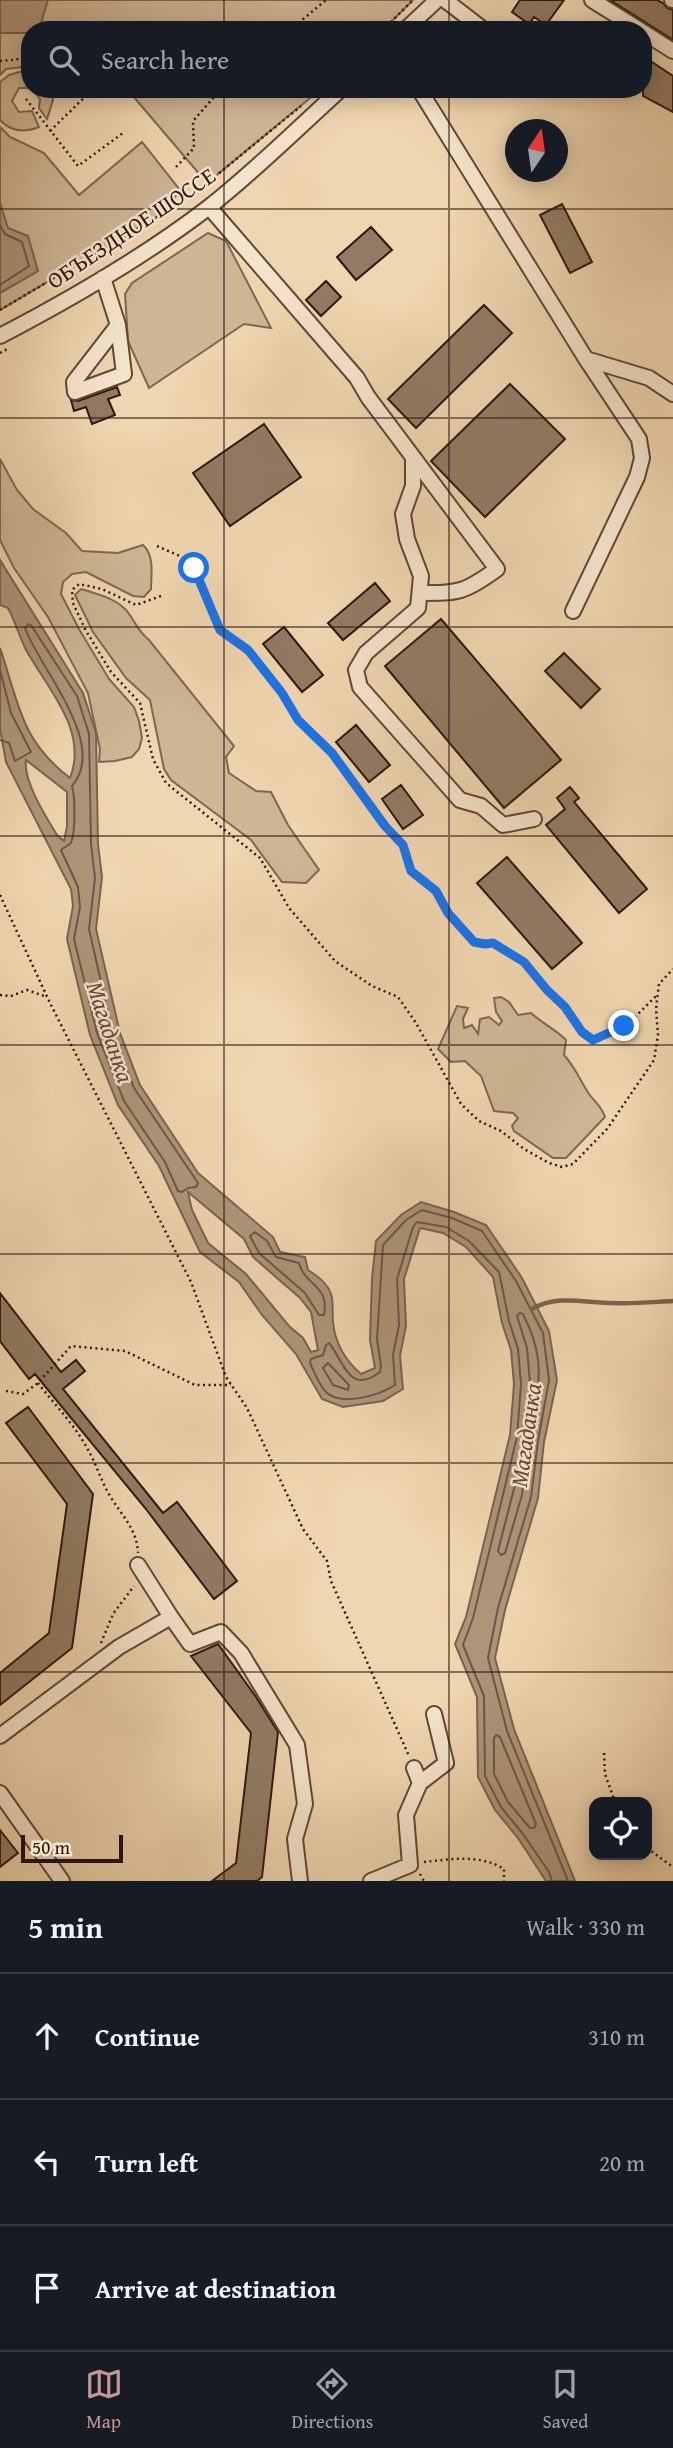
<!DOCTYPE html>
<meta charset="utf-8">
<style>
:root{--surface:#171b24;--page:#20242c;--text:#f1f3f6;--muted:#9ea1a6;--line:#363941;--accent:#c59692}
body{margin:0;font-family:"Gentium Book Plus",serif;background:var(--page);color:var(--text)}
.controls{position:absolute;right:21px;bottom:21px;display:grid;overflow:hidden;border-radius:14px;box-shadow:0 4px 18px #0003}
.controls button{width:63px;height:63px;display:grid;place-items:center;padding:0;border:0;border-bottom:2px solid var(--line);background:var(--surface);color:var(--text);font:35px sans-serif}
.compass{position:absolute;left:505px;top:119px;width:63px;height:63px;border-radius:50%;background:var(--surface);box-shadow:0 4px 18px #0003;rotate:13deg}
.scale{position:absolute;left:21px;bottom:18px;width:102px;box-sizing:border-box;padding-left:7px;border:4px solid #2d1811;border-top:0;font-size:19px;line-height:24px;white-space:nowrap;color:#2d1811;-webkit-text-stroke:5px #f5e4cc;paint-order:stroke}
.stop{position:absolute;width:21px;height:21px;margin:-16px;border:5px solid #1a73e8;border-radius:50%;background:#fff}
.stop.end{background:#1a73e8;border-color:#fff;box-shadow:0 2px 7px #0008}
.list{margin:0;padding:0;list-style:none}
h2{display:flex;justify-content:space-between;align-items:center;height:91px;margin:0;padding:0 28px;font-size:30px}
h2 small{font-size:23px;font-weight:400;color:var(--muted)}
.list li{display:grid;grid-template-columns:46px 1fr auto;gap:21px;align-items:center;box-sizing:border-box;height:126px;padding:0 28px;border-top:2px solid var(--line)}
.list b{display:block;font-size:26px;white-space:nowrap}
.list em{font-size:23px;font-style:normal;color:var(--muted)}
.icon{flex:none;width:38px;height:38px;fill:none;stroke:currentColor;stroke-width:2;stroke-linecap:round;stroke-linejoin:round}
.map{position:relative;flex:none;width:673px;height:1881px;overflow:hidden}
.search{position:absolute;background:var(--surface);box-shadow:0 4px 18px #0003;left:21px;right:21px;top:21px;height:77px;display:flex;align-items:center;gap:18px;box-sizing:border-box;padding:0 24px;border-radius:28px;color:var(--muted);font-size:26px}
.sheet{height:469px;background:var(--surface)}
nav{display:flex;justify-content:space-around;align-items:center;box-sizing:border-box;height:98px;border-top:2px solid var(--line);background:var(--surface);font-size:19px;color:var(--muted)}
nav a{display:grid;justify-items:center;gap:4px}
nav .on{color:var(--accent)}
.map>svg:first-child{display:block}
</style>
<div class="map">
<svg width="673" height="1881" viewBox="0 0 673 1881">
<rect width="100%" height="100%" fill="#f0d6b0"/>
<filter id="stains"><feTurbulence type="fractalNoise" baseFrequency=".00286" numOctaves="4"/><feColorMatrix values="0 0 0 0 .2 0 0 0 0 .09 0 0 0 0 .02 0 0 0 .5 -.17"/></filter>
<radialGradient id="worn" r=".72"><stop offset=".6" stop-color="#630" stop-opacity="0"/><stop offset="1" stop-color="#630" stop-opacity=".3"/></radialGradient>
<path fill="#cfb695" stroke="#7e6753" stroke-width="2" d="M 0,0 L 413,0 L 383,30 L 30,30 L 30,66 L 6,69 L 0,75 Z
M 19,72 L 30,72 L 30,88 L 19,88 L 12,101 L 19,112 L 32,111 L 39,127 C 24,133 11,132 0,120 L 0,82 L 9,75 Z
M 32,89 L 51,90 L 53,100 L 47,119 L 39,108 L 40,99 Z
M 127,89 L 321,89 L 207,183 Z
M 0,127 L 10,137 L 44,153 L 79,195 L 142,142 L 179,189 L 169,210 L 0,310 Z
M 208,233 L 226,241 L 271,328 L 244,324 L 149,388 L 128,341 L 125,294 L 132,283 Z
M 0,459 L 17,490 L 33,509 L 66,533 L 82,551 L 118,553 L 143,545 C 155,556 151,575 151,589 L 144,597 L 133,596 L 86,572 L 72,574 L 63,582 L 61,594 L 79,629 L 109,679 L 134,707 L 139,721 L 142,738 L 139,749 L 132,757 L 115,761 L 99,762 L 100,749 L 88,693 L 48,617 L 14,568 L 0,540 Z
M 81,589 C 95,593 113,598 124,608 C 133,616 136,630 149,640 L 234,746 L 226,757 L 229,773 L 256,791 L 271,792 L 288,825 L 319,870 L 306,883 L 282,882 L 251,840 L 171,780 L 164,769 L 150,700 L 126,678 L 93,632 L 75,595 Z
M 501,997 L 509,1002 L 518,1015 L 531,1013 C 542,1023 556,1030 566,1040 L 564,1055 C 575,1067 580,1080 589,1094 C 595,1102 602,1107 605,1117 L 566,1158 L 553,1158 L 514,1131 L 512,1126 L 518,1118 L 513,1113 L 494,1111 L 481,1076 L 465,1061 L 451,1062 L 438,1049 L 457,1006 L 468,1008 L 463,1019 L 464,1028 L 472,1025 L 478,1034 L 480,1019 L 489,1017 L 499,1025 L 502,1021 L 496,1012 L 494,998 Z"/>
<path fill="#ae957a" stroke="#7a6350" stroke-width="2" fill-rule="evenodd" d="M 0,0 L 48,0 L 39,30 L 30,30 L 30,33 L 0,33 Z
M 0,203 L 8,228 L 28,236 L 38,271 L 0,293 Z
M 0,560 L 83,693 L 96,733 L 98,844 L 102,877 L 96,929 L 120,1033 L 140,1085 L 198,1173 L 273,1237 L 280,1252 L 305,1257 L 308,1270 C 316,1275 328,1284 331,1294 C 334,1302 332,1313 333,1322 C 335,1343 346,1361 361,1374 L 375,1368 L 370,1340 L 372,1279 L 376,1241 L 401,1215 L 421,1202 L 454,1212 L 486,1225 L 522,1278 L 549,1331 L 557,1380 L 544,1442 L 538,1498 L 505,1610 L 495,1658 L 514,1729 L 575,1881 L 546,1881 L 518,1838 L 495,1810 L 478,1777 L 477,1697 L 455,1644 L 466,1617 L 510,1435 L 514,1384 L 511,1350 L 502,1323 L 493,1277 L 466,1247 L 443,1233 L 420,1228 L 404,1279 L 406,1326 L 400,1356 L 403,1389 L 383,1401 L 343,1407 L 322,1399 L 296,1354 L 262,1315 L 239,1282 L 200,1252 L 159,1166 L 118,1105 L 90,1035 L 67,939 L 73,906 L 71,889 L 6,762 L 0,729 L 0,648 C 19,703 20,740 70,778 C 89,730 46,687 25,648 C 19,635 15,621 8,608 L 0,605 ZM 26,760 L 67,792 L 67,827 L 64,841 L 57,835 C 46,817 23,781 26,760 ZM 188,1192 L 244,1239 L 253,1257 L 300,1298 L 311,1312 L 318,1350 L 311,1352 L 303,1338 L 289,1326 L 246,1274 L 208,1243 L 192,1210 Z"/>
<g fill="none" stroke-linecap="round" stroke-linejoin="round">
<path stroke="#6e5646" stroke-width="2" d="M 0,225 L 5,234 L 22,242 L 29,266 L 0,285
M 28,624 L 31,625 L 77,696 L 89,734 L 91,844 L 95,878 L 89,929 L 113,1035 L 134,1088 L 198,1183 L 196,1187 L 188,1188 L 182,1192 L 178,1191 L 165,1162 L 124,1101 L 97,1033 L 74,939 L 80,907 L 78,887 L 61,850 C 63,848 67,846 70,844 C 76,836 75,795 72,786 C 109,744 39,668 25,628 Z
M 0,670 L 11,713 L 31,752 L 15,761 L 9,743 L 0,740
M 255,1232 L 267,1241 L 276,1257 L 299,1263 C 305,1286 330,1285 324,1315 L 319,1315 L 305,1293 L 259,1253 L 250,1236 Z
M 520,1313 L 523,1314 C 540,1347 542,1372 535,1407 L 532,1410 L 528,1407 L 530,1383 L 527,1348 L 517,1316 Z
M 328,1363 L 349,1385 L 348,1390 L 333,1385 L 323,1368 Z
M 520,1465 L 525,1468 L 522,1495 L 505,1553 L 501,1555 L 498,1551 Z
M 496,1735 L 500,1737 L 536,1824 L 534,1828 L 530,1828 L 508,1802 L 494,1774 L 494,1738 Z
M 552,1881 L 549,1872 L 523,1834 L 501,1807 L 485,1776 L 484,1696 L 463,1645 L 473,1618 L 517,1437 L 521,1384 L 518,1349 L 509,1321 L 499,1272 L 469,1241 L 446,1227 L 417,1222 L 413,1227 L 397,1279 L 399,1325 L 393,1355 L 395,1385 C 380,1395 341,1407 326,1392 C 319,1385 314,1372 310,1363 L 311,1359 L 323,1355 L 326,1345 L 329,1343 C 344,1361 349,1396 380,1372 L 381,1366 L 377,1339 L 383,1245 L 406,1220 L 422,1210 L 452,1218 L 482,1231 L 516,1281 L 543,1333 L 549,1380 L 538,1441 L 531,1497 L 498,1608 L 488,1658 L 507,1731 L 568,1881"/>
<path stroke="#7a6350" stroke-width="4.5" d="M 532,1309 C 558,1294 585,1303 613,1303 C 633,1304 653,1302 673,1301"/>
</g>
<path fill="#927b64" stroke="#2d1811" stroke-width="2" d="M 520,0 L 564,0 L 546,25 L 534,17 L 529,24 L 512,12 Z
M 610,0 L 657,0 L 663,3 L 667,8 L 673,10 L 673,40 Z
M 643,56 L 673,76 L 673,112 L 643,96 Z
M 562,204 L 592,262 L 570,273 L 540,215 Z
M 371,227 L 392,250 L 356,280 L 337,257 Z
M 326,281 L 341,297 L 321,316 L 306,300 Z
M 484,305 L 512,333 L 416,428 L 388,399 Z
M 510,384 L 565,439 L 485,517 L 431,461 Z
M 117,387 L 120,395 L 108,399 L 115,415 L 92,424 L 86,407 L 74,411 L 71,400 L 78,401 Z
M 264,424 L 301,477 L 230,526 L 193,473 Z
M 375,583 L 390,601 L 343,640 L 328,623 Z
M 441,619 L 561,760 L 504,808 L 385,666 Z
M 284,627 L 323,675 L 302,692 L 263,644 Z
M 564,653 L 600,689 L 581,708 L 545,671 Z
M 356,725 L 390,765 L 369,782 L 336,742 Z
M 401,785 L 423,815 L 403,829 L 382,799 Z
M 570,787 L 579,798 L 574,802 L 647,889 L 619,913 L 546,825 L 565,809 L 557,798 Z
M 507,857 L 582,943 L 552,969 L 477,883 Z
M 0,1293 L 61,1372 L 76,1360 L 85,1371 L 63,1389 L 163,1513 L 177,1502 L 237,1581 L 214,1599 L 146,1509 L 35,1374 L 29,1379 L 0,1341 Z
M 28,1407 L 93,1494 L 72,1648 L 0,1705 L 0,1673 L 49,1633 L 67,1504 L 6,1423 Z
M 218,1644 L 256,1697 L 278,1732 L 262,1877 L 257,1881 L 212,1881 L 236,1863 L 251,1733 L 191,1656 Z
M 0,1830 L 18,1853 L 0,1867 Z"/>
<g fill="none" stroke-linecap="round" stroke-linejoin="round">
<defs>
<path id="minor" d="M 445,0 L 484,30
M 592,0 L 640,30
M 672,0 L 673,0
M 405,30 L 437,0
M 643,32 L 673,51
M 419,89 L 586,359 L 639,439 L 642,458 L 637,477 L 573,611
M 209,207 L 357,378 L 368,397 L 413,457 L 413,486 L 403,514 L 407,539 L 421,576 L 418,608 L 366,653 L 356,670 L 360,687 L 460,800 L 481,806 L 503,825 L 534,819
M 103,278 L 118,325 L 74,382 L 75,392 L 124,374 L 118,325
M 0,336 C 73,298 144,257 209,207 C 255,171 297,129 341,89
M 586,359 L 649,378 L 673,394
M 413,457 L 497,569 C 464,593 459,593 420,593
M 171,1617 L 190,1644 L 221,1632 L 241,1653 L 297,1745 L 305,1804 L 295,1839 L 300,1881
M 0,1736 L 119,1647 L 171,1617 L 138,1565
M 420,1783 L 446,1763 L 434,1714
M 0,1793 L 62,1881
M 371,1881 L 410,1865 L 406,1815 L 420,1783 L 414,1768"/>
</defs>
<use href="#minor" stroke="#5e4839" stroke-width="18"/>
<path stroke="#2d1811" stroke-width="2.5" stroke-dasharray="2 3.5" stroke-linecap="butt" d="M 290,30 L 326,0
M 383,30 L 413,0
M 0,61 L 30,58
M 26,99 L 78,166 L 123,133
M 50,131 L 91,91
M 176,167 L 194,148 L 193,121 L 221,89
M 0,310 L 169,210 L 207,183 L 301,106
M 0,353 L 9,348
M 157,546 L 182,557 L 197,572 L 220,630 L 248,650 L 282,693 L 298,720 L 332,753 L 385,826 L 403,845 L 411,871 L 436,891 L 448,913 L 474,942 L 485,944 L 493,943 L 524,962 L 533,971 L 546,990 L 565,1007 L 582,1032 L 593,1039 L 631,1021 L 658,994
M 161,596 L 136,605 L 102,589 L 79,584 L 72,590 L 73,603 L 85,629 L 111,672 L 140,703 L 153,759 L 166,783 L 260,858 L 289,908 L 335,961 L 372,986 L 398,997 L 416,1023 L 461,1104 L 479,1121 L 501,1131 L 524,1149 L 549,1163 L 562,1167 L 573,1164 L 607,1129 L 654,1060 L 658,1035 L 656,1009 L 659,984 L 673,969
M 0,895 L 50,1003 L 191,1282 L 226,1377 L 247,1408 L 303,1529 L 327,1561 L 331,1581 L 409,1756
M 0,995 L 11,996 L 27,990 L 47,997
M 38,1383 C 54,1404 74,1424 87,1448 C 96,1463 101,1481 110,1496 C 122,1516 137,1529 138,1553
M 6,1391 L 23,1394 L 38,1383 L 71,1346 L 125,1351 L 195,1385 L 231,1385
M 101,1643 L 113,1614 L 134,1586
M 604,1753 L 605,1774 L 615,1802
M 647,1848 L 673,1867
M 424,1862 C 451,1859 480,1854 504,1869 L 504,1881
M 420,1874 L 424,1881"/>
<use href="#minor" stroke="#f5e4cc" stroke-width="14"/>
</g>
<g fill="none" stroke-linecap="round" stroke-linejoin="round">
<path stroke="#1a73e8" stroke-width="9" d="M 194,568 L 220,630 L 248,650 L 282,693 L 298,720 L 332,753 L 385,826 L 403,845 L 411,871 L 436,891 L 448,913 L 474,942 L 485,944 L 493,943 L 524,962 L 547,990 L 565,1007 L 582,1032 L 593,1040 L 624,1026"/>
</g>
<path fill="none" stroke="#2d1811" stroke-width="2" stroke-opacity="0.55" d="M 224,0 L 224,30M 449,0 L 449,30M 224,89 L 224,1881M 449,89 L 449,1881M 0,209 L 673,209M 0,418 L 673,418M 0,627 L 673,627M 0,836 L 673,836M 0,1045 L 673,1045M 0,1254 L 673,1254M 0,1463 L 673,1463M 0,1672 L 673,1672"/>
<g text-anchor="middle" stroke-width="5" stroke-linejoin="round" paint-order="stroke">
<g font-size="23" fill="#2d1811" stroke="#f5e4cc">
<text transform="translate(131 228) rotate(-34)" y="8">ОБЪЕЗДНОЕ ШОССЕ</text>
</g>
<g font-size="24" font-style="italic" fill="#614a3b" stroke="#f5e4cc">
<text transform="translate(110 1032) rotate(72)" y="8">Магаданка</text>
<text transform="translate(526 1435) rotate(-82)" y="8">Магаданка</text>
</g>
</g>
<rect width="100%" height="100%" filter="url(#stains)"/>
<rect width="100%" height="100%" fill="url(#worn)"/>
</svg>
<div class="controls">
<button><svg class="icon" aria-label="locate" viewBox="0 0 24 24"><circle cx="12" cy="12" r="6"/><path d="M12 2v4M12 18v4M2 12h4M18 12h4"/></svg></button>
</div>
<svg class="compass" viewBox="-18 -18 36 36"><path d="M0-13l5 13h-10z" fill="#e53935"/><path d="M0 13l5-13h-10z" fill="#9ea1a6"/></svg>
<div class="scale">50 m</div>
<div class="stop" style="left:194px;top:568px"></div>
<div class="stop end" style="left:624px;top:1026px"></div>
<div class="search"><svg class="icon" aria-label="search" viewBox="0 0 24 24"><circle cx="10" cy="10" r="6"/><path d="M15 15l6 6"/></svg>Search here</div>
</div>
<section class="sheet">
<h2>5 min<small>Walk · 330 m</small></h2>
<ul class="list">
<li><svg class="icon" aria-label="ahead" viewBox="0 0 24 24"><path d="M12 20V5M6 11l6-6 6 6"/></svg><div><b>Continue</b></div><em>310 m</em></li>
<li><svg class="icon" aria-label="left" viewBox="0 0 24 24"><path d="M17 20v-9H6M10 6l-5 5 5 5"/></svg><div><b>Turn left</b></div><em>20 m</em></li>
<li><svg class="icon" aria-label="arrive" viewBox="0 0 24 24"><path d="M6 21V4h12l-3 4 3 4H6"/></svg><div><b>Arrive at destination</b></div></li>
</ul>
</section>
<nav>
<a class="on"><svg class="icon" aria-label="map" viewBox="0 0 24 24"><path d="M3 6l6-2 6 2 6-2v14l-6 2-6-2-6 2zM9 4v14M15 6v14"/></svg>Map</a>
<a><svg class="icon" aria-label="directions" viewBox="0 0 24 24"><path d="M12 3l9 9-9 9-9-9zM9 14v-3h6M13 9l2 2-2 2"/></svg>Directions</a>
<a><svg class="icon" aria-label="saved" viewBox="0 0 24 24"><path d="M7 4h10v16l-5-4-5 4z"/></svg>Saved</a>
</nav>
